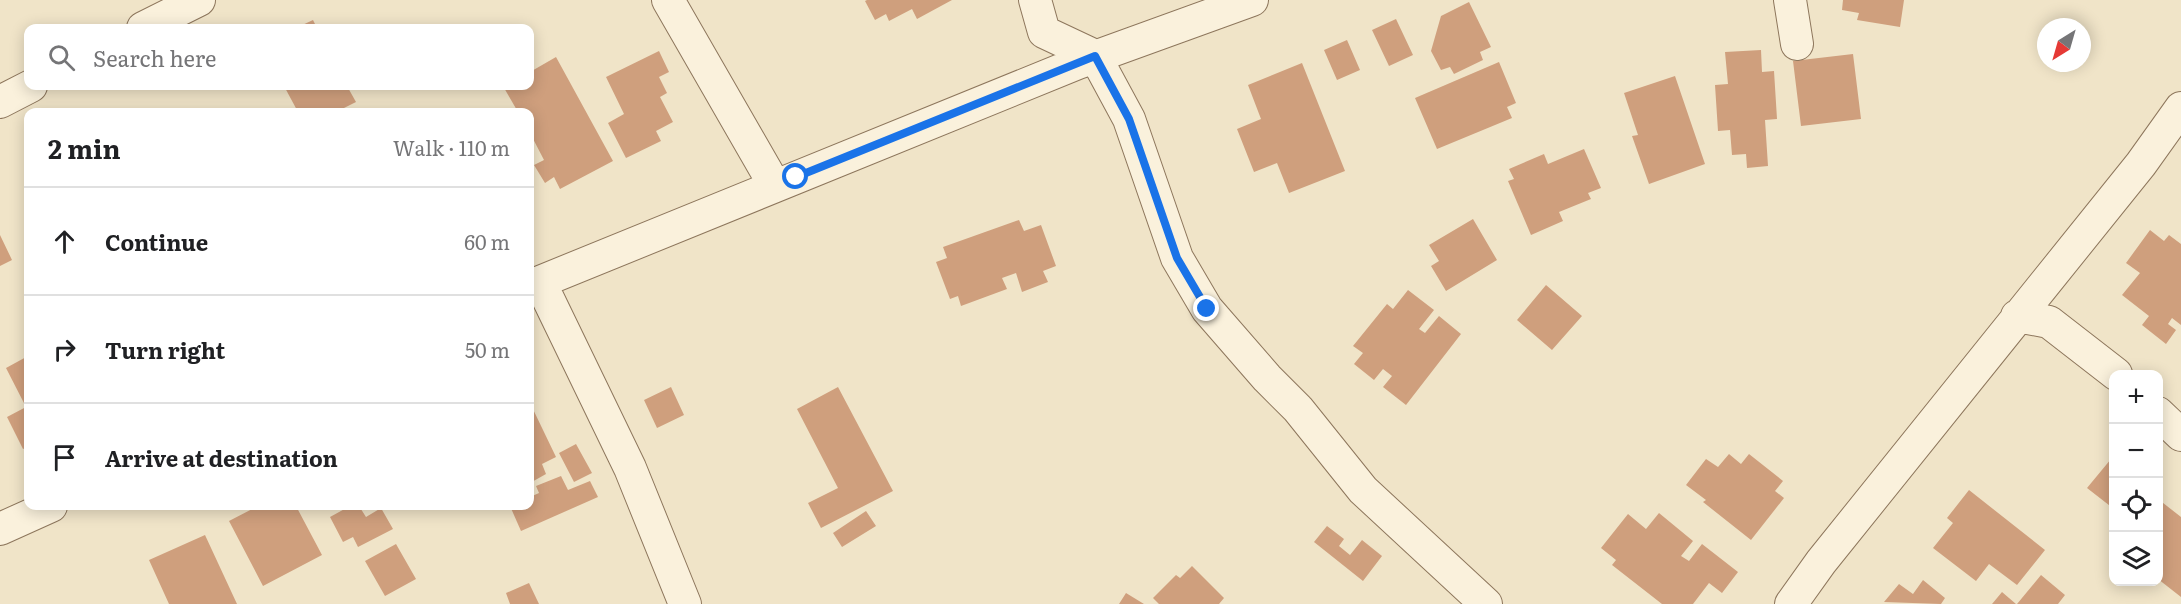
<!DOCTYPE html>
<meta charset="utf-8">
<style>
:root{--surface:#fff;--page:#f2f2f2;--text:#202124;--muted:#757577;--line:#e0e0e0}
body{margin:0;font-family:Literata,serif;background:var(--page);color:var(--text)}
.controls{position:absolute;right:18px;bottom:18px;display:grid;overflow:hidden;border-radius:12px;box-shadow:0 3px 15px #0003}
.controls button{width:54px;height:54px;display:grid;place-items:center;padding:0;border:0;border-bottom:2px solid var(--line);background:var(--surface);color:var(--text);font:30px sans-serif}
.compass{position:absolute;left:2037px;top:18px;width:54px;height:54px;border-radius:50%;background:var(--surface);box-shadow:0 3px 15px #0003;rotate:217deg}
.stop{position:absolute;width:18px;height:18px;margin:-14px;border:4px solid #1a73e8;border-radius:50%;background:#fff}
.stop.end{background:#1a73e8;border-color:#fff;box-shadow:0 2px 6px #0008}
.list{margin:0;padding:0;list-style:none}
h2{display:flex;justify-content:space-between;align-items:center;height:78px;margin:0;padding:0 24px;font-size:26px}
h2 small{font-size:20px;font-weight:400;color:var(--muted)}
.list li{display:grid;grid-template-columns:39px 1fr auto;gap:18px;align-items:center;box-sizing:border-box;height:108px;padding:0 24px;border-top:2px solid var(--line)}
.list b{display:block;font-size:22px;white-space:nowrap}
.list em{font-size:20px;font-style:normal;color:var(--muted)}
.icon{flex:none;width:33px;height:33px;fill:none;stroke:currentColor;stroke-width:2;stroke-linecap:round;stroke-linejoin:round}
.map{position:relative;flex:none;width:2181px;height:604px;overflow:hidden}
.search{position:absolute;background:var(--surface);box-shadow:0 3px 15px #0003;left:24px;top:24px;width:510px;height:66px;display:flex;align-items:center;gap:15px;box-sizing:border-box;padding:0 21px;border-radius:12px;color:var(--muted);font-size:22px}
.panel{position:absolute;background:var(--surface);box-shadow:0 3px 15px #0003;left:24px;top:108px;width:510px;height:402px;border-radius:12px}
.map>svg:first-child{display:block}
</style>
<div class="map">
<svg width="2181" height="604" viewBox="0 0 2181 604">
<rect width="100%" height="100%" fill="#f0e4c8"/>
<path fill="#cf9f7d" d="M 867,0 L 952,0 L 917,19 L 912,9 L 889,21 L 886,14 L 875,20 L 865,1 Z
M 1843,0 L 1904,0 L 1900,27 L 1857,20 L 1859,13 L 1842,10 Z
M 1469,2 L 1491,47 L 1480,52 L 1483,60 L 1454,74 L 1450,67 L 1441,70 L 1431,51 L 1441,16 Z
M 1396,19 L 1413,55 L 1389,66 L 1372,30 Z
M 313,20 L 317,28 L 296,28 Z
M 1347,40 L 1360,70 L 1337,80 L 1324,50 Z
M 1761,50 L 1762,72 L 1774,71 L 1777,119 L 1765,120 L 1768,166 L 1747,168 L 1746,154 L 1732,155 L 1730,130 L 1718,131 L 1715,85 L 1728,84 L 1725,52 Z
M 659,51 L 669,72 L 659,77 L 667,93 L 660,97 L 673,122 L 656,131 L 661,141 L 626,158 L 608,123 L 624,114 L 606,77 Z
M 1853,54 L 1861,119 L 1801,126 L 1793,61 Z
M 556,57 L 613,161 L 560,189 L 554,177 L 545,183 L 534,165 L 544,160 L 530,133 L 530,112 L 518,112 L 503,86 L 530,86 L 530,72 Z
M 1499,62 L 1516,103 L 1507,107 L 1512,118 L 1437,149 L 1415,98 Z
M 1302,63 L 1345,171 L 1289,193 L 1277,163 L 1254,172 L 1237,129 L 1261,119 L 1248,85 Z
M 1675,76 L 1705,164 L 1649,184 L 1632,136 L 1638,135 L 1624,93 Z
M 284,86 L 347,86 L 356,102 L 336,112 L 298,112 Z
M 1584,149 L 1601,188 L 1588,193 L 1591,199 L 1559,212 L 1563,221 L 1531,235 L 1508,181 L 1514,179 L 1509,169 L 1544,154 L 1548,164 Z
M 1473,219 L 1497,260 L 1446,291 L 1431,266 L 1439,261 L 1429,245 Z
M 1019,220 L 1024,231 L 1041,225 L 1056,266 L 1043,271 L 1048,282 L 1022,292 L 1016,273 L 1002,278 L 1007,289 L 961,306 L 958,296 L 950,299 L 936,262 L 947,258 L 943,247 Z
M 2150,230 L 2164,241 L 2169,235 L 2181,244 L 2181,325 L 2172,318 L 2168,324 L 2176,330 L 2166,344 L 2142,325 L 2149,316 L 2122,295 L 2140,273 L 2126,263 Z
M 0,235 L 12,260 L 0,266 Z
M 1546,285 L 1582,316 L 1552,350 L 1517,320 Z
M 1408,290 L 1434,310 L 1419,329 L 1425,333 L 1439,316 L 1461,334 L 1406,405 L 1383,387 L 1392,376 L 1383,369 L 1374,380 L 1354,364 L 1363,353 L 1353,346 L 1387,304 L 1393,309 Z
M 28,356 L 28,447 L 23,449 L 7,417 L 26,407 L 6,368 Z
M 671,387 L 684,415 L 657,428 L 644,400 Z
M 838,387 L 893,491 L 821,528 L 808,503 L 838,488 L 797,409 Z
M 530,403 L 556,457 L 542,464 L 546,474 L 530,483 Z
M 576,444 L 592,473 L 574,482 L 559,453 Z
M 1729,454 L 1741,464 L 1749,454 L 1783,481 L 1775,491 L 1784,498 L 1751,540 L 1703,502 L 1706,500 L 1686,485 L 1706,459 L 1718,467 Z
M 2111,459 L 2114,461 L 2114,509 L 2087,488 Z
M 561,476 L 568,490 L 590,481 L 598,497 L 521,531 L 510,506 L 530,506 L 530,497 L 539,493 L 536,486 Z
M 1969,490 L 2045,550 L 2017,585 L 1989,564 L 1976,581 L 1933,548 L 1953,523 L 1947,518 Z
M 2158,499 L 2181,517 L 2181,597 L 2158,579 Z
M 258,506 L 296,506 L 322,555 L 263,586 L 229,521 Z
M 350,506 L 359,506 L 366,517 L 381,508 L 393,529 L 358,547 L 353,537 L 343,542 L 330,517 Z
M 866,511 L 876,526 L 842,547 L 833,533 Z
M 1659,513 L 1693,541 L 1681,556 L 1689,561 L 1702,544 L 1738,572 L 1722,593 L 1709,583 L 1693,604 L 1662,604 L 1612,565 L 1616,560 L 1601,548 L 1628,514 L 1646,529 Z
M 1327,526 L 1344,539 L 1339,546 L 1350,555 L 1362,540 L 1382,556 L 1363,581 L 1314,542 Z
M 205,535 L 237,604 L 169,604 L 149,560 Z
M 396,544 L 416,579 L 385,596 L 365,561 Z
M 1192,566 L 1224,598 L 1219,604 L 1159,604 L 1153,598 L 1176,575 L 1180,578 Z
M 2041,575 L 2065,595 L 2058,604 L 2017,604 Z
M 1923,580 L 1945,598 L 1941,604 L 1884,602 L 1899,584 L 1913,594 Z
M 529,583 L 539,604 L 510,604 L 506,593 Z
M 2002,592 L 2016,604 L 1992,604 Z
M 1126,593 L 1144,604 L 1119,604 Z"/>
<g fill="none" stroke-linecap="round" stroke-linejoin="round">
<defs>
<path id="street" d="M 668,0 L 775,186
M 1035,0 L 1044,32 L 1095,56 L 1129,119 L 1177,258 L 1207,309 L 1267,378 L 1298,409 L 1363,490 L 1486,604
M 1790,0 L 1797,44
M 143,28 L 199,0
M 0,102 L 31,86
M 540,282 L 630,468 L 685,604
M 530,286 L 1078,63 L 1252,0
M 2017,316 L 2049,322 L 2116,374
M 2158,413 L 2181,435
M 0,529 L 51,506
M 1791,604 L 1821,562 L 2141,164 L 2181,108"/>
</defs>
<use href="#street" stroke="#8d765c" stroke-width="34"/>
<use href="#street" stroke="#faf1dc" stroke-width="32"/>
</g>
<g fill="none" stroke-linecap="round" stroke-linejoin="round">
<path stroke="#1a73e8" stroke-width="8" d="M 796,177 L 1095,56 L 1129,119 L 1177,258 L 1207,309"/>
</g>
</svg>
<div class="controls">
<button>+</button>
<button>−</button>
<button><svg class="icon" aria-label="locate" viewBox="0 0 24 24"><circle cx="12" cy="12" r="6"/><path d="M12 2v4M12 18v4M2 12h4M18 12h4"/></svg></button>
<button><svg class="icon" aria-label="layers" viewBox="0 0 24 24"><path d="M12 4l9 5-9 5-9-5zM3 14l9 5 9-5"/></svg></button>
</div>
<svg class="compass" viewBox="-18 -18 36 36"><path d="M0-13l5 13h-10z" fill="#e53935"/><path d="M0 13l5-13h-10z" fill="#757577"/></svg>
<div class="stop" style="left:796px;top:177px"></div>
<div class="stop end" style="left:1207px;top:309px"></div>
<div class="search"><svg class="icon" aria-label="search" viewBox="0 0 24 24"><circle cx="10" cy="10" r="6"/><path d="M15 15l6 6"/></svg>Search here</div>
<section class="panel">
<h2>2 min<small>Walk · 110 m</small></h2>
<ul class="list">
<li><svg class="icon" aria-label="ahead" viewBox="0 0 24 24"><path d="M12 20V5M6 11l6-6 6 6"/></svg><div><b>Continue</b></div><em>60 m</em></li>
<li><svg class="icon" aria-label="right" viewBox="0 0 24 24"><path d="M7 20v-9h11M14 6l5 5-5 5"/></svg><div><b>Turn right</b></div><em>50 m</em></li>
<li><svg class="icon" aria-label="arrive" viewBox="0 0 24 24"><path d="M6 21V4h12l-3 4 3 4H6"/></svg><div><b>Arrive at destination</b></div></li>
</ul>
</section>
</div>
